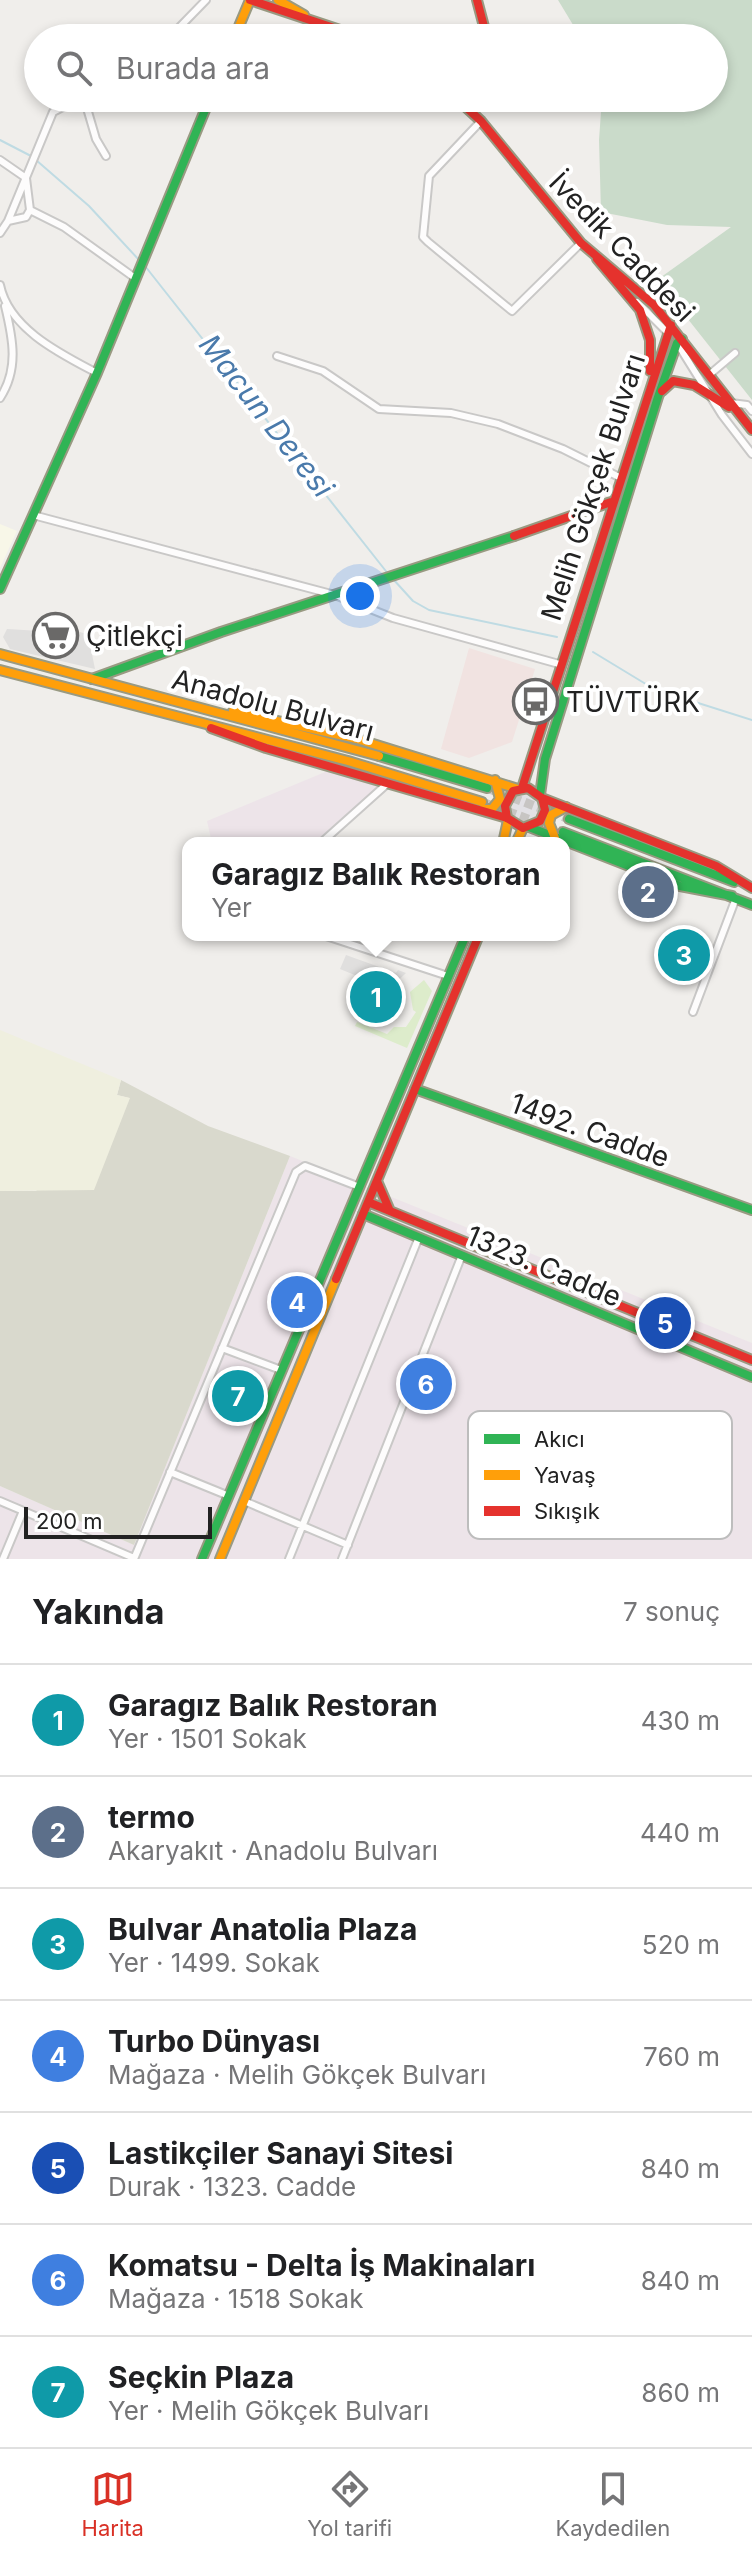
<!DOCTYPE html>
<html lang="tr">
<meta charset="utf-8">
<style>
:root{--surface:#fff;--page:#f6f6f6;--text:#202124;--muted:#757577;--line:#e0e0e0;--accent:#d93025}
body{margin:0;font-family:Inter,sans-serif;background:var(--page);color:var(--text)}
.scale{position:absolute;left:24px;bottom:20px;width:188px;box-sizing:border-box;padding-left:8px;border:4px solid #222;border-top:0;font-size:22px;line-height:28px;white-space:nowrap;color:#222;-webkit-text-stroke:6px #fff;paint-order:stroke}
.you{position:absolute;left:360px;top:596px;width:28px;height:28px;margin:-20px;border:6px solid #fff;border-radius:50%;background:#1a73e8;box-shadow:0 0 0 12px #1a73e833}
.badge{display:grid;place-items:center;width:52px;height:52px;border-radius:50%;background:var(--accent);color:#fff;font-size:26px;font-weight:700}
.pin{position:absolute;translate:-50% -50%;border:4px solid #fff;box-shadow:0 2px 8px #0006}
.popup{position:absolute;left:182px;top:837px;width:388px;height:104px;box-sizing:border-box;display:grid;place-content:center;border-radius:16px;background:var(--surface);filter:drop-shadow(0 2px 6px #0005);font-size:26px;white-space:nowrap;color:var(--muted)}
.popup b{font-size:30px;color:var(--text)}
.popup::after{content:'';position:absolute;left:50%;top:100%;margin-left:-16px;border:16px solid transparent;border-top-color:var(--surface)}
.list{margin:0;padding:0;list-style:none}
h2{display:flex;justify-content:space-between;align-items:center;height:104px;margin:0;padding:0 32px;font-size:34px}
h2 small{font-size:26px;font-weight:400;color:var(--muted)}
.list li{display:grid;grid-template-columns:52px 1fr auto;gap:24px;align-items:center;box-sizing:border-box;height:112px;padding:0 32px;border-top:2px solid var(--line)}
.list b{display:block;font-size:30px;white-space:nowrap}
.list p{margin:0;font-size:26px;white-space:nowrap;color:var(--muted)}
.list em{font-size:26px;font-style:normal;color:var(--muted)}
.icon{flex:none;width:44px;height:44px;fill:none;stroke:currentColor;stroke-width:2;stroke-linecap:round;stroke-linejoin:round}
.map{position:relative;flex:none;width:752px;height:1559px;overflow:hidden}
.search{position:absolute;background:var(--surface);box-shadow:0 4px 12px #0003;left:24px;right:24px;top:24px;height:88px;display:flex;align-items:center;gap:20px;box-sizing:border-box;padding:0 28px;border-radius:44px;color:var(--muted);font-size:30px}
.sheet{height:888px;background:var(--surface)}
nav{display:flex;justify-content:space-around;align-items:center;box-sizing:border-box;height:112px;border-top:2px solid var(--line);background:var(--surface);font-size:22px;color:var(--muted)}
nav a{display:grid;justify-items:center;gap:4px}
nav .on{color:var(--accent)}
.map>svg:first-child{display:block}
</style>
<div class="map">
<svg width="752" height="1559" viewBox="0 0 752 1559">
<rect width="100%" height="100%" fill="#f0eeeb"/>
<path fill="#f1e3e1" d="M 469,648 L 535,669 L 512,742 L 469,758 L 441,749 Z"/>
<path fill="#ede4e9" d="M 330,770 L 381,785 L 314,843 L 212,843 L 207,821 Z
M 290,1156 L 752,1343 L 752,1559 L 0,1559 L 0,1486 L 134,1545 Z"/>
<path fill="#f8f7e8" d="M 0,524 L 17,531 L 0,568 Z"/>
<path fill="#d9d9cd" d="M 121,1080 L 208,1126 L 290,1156 L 134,1545 L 0,1486 L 0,1191 L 36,1191 L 129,1098 L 117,1095 Z"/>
<path fill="#efefdf" d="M 0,1030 L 121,1080 L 117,1095 L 130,1098 L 94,1190 L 0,1191 Z"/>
<path fill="#ddeccb" d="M 424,980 L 432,991 L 407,1048 L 355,1026 L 357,1022 L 387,1034 L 394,1027 L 406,1027 L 416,1012 L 413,1010 L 410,992 Z"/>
<path fill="#cadbca" d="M 558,0 L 752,0 L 752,400 L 657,280 L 731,227 L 667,225 L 601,212 L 599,140 L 602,98 L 714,98 L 714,38 L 581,38 Z"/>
<path fill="#e0dfde" d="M 7,629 L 40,631 L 38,642 L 68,647 L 71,630 L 88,634 L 95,669 L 10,649 L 3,637 Z
M 346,955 L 396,973 L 398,970 L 406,973 L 389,989 L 340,969 Z"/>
<path fill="#e2e1e5" d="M512 808a13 13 0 1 1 26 0a13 13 0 1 1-26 0Z"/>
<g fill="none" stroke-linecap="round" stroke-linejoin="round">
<path stroke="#bfdbe3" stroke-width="2" d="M 0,140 L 31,156
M 36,160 L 89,206 L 140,261
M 145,266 L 389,575
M 393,579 L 413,601 L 429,610 L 557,637
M 593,652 L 654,689 L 752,720"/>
<path stroke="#c7c5c3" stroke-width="9" stroke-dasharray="9 4.5" stroke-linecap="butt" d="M 487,788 L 569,819
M 482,802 L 563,832"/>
<defs>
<path id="street" d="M 169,38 L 206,0
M 84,98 L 96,139 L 106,156
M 481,121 L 429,176 L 423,237 L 428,242 L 512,311 L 581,243
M 0,160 L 26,178 L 30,210 L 26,217 L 8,221 L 0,233
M 30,210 L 64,227 L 135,278
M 8,221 L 53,112 L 80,98
M 0,285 C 9,329 61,354 97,373
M 637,302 L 667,332
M 677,343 L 722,415 L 752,454
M 277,356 L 323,371 L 379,409 L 451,413 L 498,424 L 563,449 L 619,477
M 709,375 L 735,353
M 0,398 C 19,369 13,339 5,306
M 731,403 L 747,405 L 752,411
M 33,515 L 335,595 L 393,618 L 559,664
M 321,843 L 388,783
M 323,935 L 448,976
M 693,1012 L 736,898
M 222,1348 L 281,1370
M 170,1472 L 229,1496
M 0,1501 L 134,1558
M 244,1501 L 348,1545
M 3,1559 L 23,1511
M 134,1559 L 296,1172 L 305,1166 L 357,1186
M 289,1559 L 419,1237
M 342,1559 L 462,1255"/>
<path id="fast" d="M 0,589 L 97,373 L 210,98
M 92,679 L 221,632 L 514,536
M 379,756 L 487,788
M 540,795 L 545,759 L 658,397 L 677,343 L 682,339
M 569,819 L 734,882
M 529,827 L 680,886 L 732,896
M 563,832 L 752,905
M 415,1089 L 752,1210
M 363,1214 L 752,1377
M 202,1559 L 466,935"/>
<path id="slow" d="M 278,0 L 304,15
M 234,38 L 250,0
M 0,654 L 379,756
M 0,670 L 348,761 L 482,802
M 233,711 L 357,739 L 518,789
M 483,809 L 492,809 L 500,799 L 495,780
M 555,838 L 549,823 L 551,815 L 566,807
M 503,843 L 508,820
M 516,843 L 523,828
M 220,1559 L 336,1279"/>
<path id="jam" d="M 250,0 L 364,38
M 477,0 L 487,38
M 456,98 L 481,121 L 581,243 L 654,305 L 752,430
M 597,259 L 640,310 L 650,340 L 650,371
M 662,391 L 673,381 L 694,385 L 729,407
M 514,536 L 611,502
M 211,728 L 266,748 L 507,818 L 523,828 L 540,821 L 545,810 L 542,798 L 528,788 L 513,791 L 505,806 L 507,818
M 522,788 L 671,325
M 542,798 L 716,866 L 752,888
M 377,1181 L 390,1211
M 368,1202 L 752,1360
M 336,1279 L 479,935"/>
</defs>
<use href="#street" stroke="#c9c8c7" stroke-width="10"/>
<use href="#fast" stroke="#999a82" stroke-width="12"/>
<use href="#slow" stroke="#999a82" stroke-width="12"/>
<use href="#jam" stroke="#999a82" stroke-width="12"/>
<use href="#street" stroke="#fdfcfc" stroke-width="6"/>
<use href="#fast" stroke="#30b455" stroke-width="8"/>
<use href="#slow" stroke="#ff9f0a" stroke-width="8"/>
<use href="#jam" stroke="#e5322d" stroke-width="8"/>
</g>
<defs>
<symbol id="supermarket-ring" viewBox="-11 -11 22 22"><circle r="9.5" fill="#fff" stroke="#6a6968" stroke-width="1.5"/><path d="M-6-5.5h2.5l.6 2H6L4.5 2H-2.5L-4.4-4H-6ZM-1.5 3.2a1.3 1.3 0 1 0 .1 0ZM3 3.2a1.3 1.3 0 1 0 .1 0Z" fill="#6a6968"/></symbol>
<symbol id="bus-ring" viewBox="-11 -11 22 22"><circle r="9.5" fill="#fff" stroke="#6a6968" stroke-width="1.5"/><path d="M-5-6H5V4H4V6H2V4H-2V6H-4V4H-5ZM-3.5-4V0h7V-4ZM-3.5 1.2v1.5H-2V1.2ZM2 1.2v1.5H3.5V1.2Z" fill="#6a6968"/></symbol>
</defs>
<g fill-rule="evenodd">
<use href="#supermarket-ring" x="30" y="610" width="51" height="51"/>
<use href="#bus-ring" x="510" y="676" width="51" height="51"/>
</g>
<g text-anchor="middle" stroke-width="8" stroke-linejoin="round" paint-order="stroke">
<g font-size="28" fill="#222" stroke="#fff">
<text transform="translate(622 247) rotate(46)" y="10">İvedik Caddesi</text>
<text transform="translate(593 487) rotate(-72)" y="10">Melih Gökçek Bulvarı</text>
<text transform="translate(273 705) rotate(15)" y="10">Anadolu Bulvarı</text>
<text transform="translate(590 1130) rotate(20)" y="10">1492. Cadde</text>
<text transform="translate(544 1266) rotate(23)" y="10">1323. Cadde</text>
</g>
<g font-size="28" fill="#222" stroke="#fff" text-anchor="start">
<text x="86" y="646">Çitlekçi</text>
<text x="566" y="712">TÜVTÜRK</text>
</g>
<g font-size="30" font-style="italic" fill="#4a7aab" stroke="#fff">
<text transform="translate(266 416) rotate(52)" y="10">Macun Deresi</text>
</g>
</g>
<rect x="468" y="1411" width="264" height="128" rx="12" fill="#fff" stroke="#bdbdbd" stroke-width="2"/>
<rect x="484" y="1434" width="36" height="10" fill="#30b455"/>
<rect x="484" y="1470" width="36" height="10" fill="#ff9f0a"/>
<rect x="484" y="1506" width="36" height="10" fill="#e5322d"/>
<g font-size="22" fill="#222">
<text x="534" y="1447">Akıcı</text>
<text x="534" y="1483">Yavaş</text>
<text x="534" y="1519">Sıkışık</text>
</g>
</svg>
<div class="scale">200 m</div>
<div class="you"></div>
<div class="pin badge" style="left:376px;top:997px;background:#0f9aa8">1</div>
<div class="popup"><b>Garagız Balık Restoran</b>Yer</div>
<div class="pin badge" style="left:648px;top:892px;background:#5c6f8a">2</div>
<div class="pin badge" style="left:684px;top:955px;background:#0f9aa8">3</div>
<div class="pin badge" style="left:297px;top:1302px;background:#3f7fe0">4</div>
<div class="pin badge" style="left:665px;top:1323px;background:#1a4fb4">5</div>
<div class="pin badge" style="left:426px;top:1384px;background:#3f7fe0">6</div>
<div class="pin badge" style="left:238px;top:1396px;background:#0f9aa8">7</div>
<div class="search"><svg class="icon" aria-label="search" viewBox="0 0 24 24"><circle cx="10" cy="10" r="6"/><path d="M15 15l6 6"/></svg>Burada ara</div>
</div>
<section class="sheet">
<h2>Yakında<small>7 sonuç</small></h2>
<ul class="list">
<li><span class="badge" style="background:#0f9aa8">1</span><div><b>Garagız Balık Restoran</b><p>Yer · 1501 Sokak</p></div><em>430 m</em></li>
<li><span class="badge" style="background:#5c6f8a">2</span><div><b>termo</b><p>Akaryakıt · Anadolu Bulvarı</p></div><em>440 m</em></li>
<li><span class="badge" style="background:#0f9aa8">3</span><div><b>Bulvar Anatolia Plaza</b><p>Yer · 1499. Sokak</p></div><em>520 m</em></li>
<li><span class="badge" style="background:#3f7fe0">4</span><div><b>Turbo Dünyası</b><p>Mağaza · Melih Gökçek Bulvarı</p></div><em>760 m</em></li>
<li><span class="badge" style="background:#1a4fb4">5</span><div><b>Lastikçiler Sanayi Sitesi</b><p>Durak · 1323. Cadde</p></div><em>840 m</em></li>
<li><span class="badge" style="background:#3f7fe0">6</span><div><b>Komatsu - Delta İş Makinaları</b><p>Mağaza · 1518 Sokak</p></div><em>840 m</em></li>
<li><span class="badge" style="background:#0f9aa8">7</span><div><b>Seçkin Plaza</b><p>Yer · Melih Gökçek Bulvarı</p></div><em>860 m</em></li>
</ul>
</section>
<nav>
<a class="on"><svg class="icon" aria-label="map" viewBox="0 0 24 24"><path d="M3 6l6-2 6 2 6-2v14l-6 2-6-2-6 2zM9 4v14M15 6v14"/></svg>Harita</a>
<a><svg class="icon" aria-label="directions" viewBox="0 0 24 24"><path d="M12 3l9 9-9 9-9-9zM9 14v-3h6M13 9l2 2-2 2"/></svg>Yol tarifi</a>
<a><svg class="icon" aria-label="saved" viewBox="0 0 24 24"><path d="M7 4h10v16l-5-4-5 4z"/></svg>Kaydedilen</a>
</nav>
